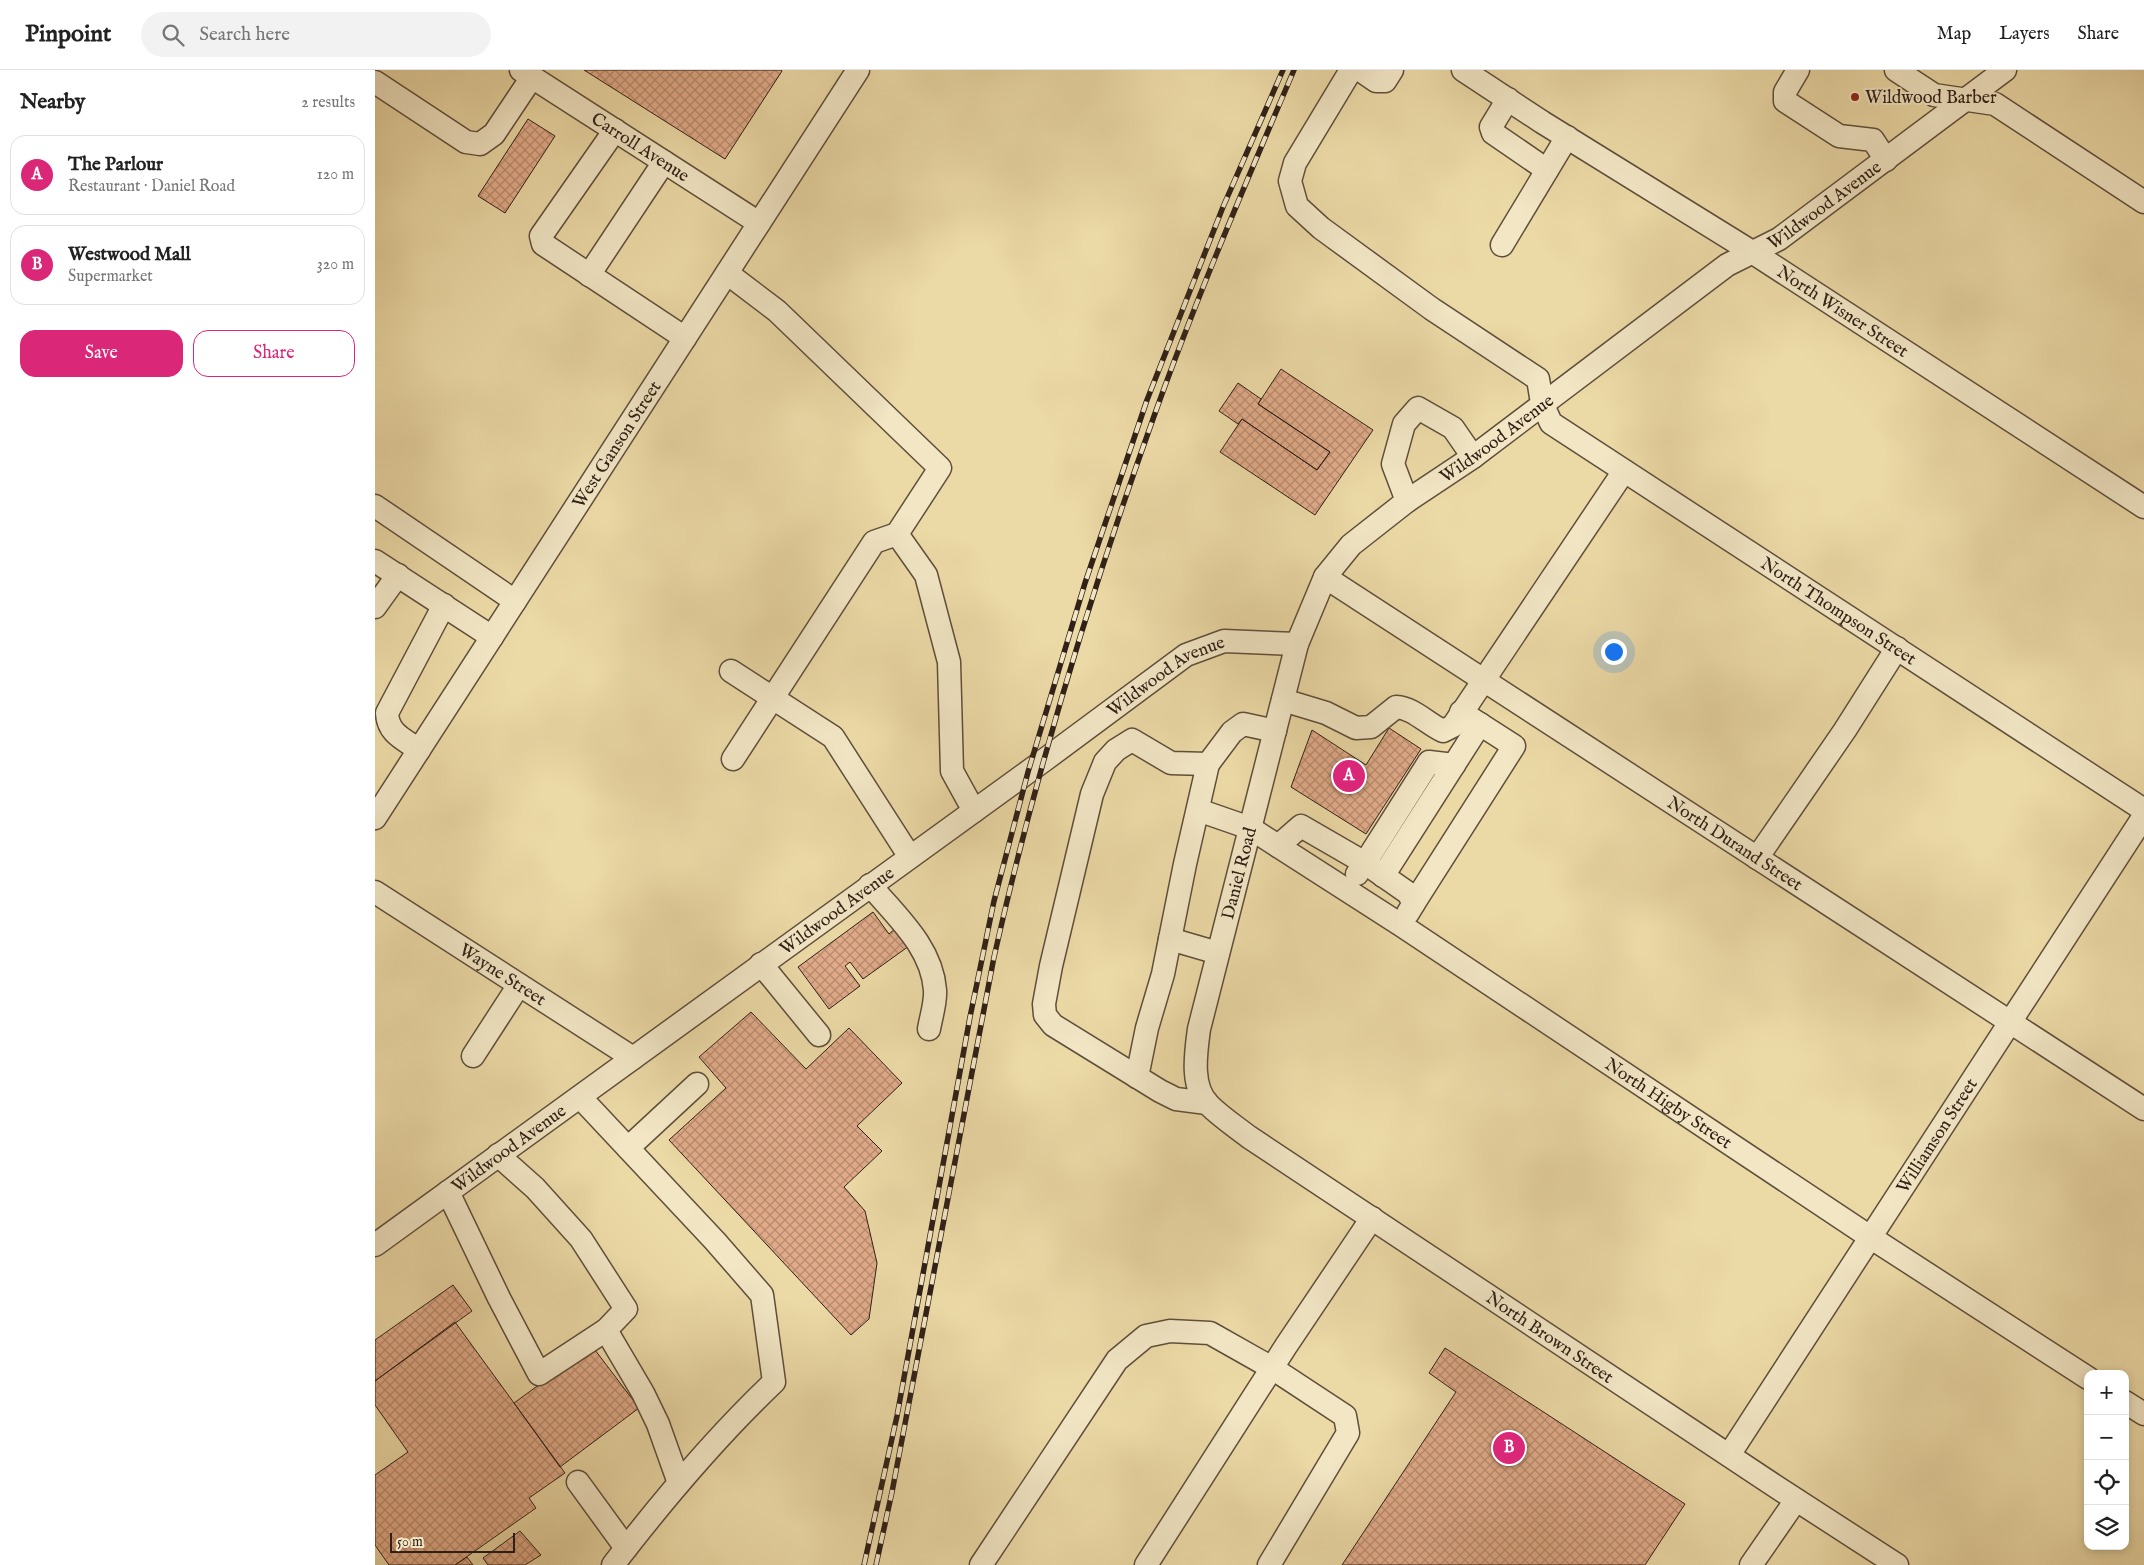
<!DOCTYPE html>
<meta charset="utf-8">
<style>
:root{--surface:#fff;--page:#f2f2f2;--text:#222;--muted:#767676;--line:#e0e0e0;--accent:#db2777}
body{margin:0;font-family:"IM FELL English",serif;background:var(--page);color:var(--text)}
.controls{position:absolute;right:15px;bottom:15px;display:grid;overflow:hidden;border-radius:10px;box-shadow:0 2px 8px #0003}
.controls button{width:45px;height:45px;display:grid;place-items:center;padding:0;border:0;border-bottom:1px solid var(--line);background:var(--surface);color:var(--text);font:25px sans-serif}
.scale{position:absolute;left:15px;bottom:12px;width:125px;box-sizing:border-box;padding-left:5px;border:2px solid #302017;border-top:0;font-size:14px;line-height:18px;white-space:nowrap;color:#302017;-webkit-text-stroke:4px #f2e6c5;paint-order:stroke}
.you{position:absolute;left:1238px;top:581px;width:18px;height:18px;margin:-12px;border:4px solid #fff;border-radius:50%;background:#1a73e8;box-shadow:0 0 0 8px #1a73e833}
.badge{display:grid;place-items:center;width:32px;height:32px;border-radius:50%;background:var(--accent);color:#fff;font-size:16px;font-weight:700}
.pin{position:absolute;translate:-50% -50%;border:2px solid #fff;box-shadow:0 1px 5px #0006}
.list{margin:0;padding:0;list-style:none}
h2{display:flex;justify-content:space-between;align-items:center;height:65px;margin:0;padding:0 20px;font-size:21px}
h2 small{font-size:16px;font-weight:400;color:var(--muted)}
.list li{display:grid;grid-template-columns:32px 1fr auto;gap:15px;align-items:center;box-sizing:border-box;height:80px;margin:0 10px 10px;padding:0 10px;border:1px solid var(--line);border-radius:15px}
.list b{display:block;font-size:19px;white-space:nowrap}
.list p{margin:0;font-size:16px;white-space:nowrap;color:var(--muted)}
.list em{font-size:16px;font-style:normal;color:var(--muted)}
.actions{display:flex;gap:10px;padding:15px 20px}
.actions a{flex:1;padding:11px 0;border:1px solid var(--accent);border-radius:15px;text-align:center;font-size:18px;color:var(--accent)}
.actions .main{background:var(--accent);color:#fff}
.icon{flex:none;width:28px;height:28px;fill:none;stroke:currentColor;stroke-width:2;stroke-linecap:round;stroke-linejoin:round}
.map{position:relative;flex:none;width:1769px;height:1495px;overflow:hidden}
header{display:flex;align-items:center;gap:30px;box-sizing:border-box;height:70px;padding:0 25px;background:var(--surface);border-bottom:1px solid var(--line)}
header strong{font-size:24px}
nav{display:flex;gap:28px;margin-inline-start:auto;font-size:18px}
.search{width:350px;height:45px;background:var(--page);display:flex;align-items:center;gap:12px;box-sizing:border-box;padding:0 18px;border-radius:28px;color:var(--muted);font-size:19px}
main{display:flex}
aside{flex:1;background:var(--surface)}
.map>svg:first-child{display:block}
</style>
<header>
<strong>Pinpoint</strong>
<div class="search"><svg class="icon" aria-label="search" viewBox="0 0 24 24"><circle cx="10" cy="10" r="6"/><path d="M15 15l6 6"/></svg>Search here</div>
<nav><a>Map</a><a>Layers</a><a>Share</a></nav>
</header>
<main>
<aside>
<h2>Nearby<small>2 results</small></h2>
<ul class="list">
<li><span class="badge">A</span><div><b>The Parlour</b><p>Restaurant · Daniel Road</p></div><em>120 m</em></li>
<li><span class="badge">B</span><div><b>Westwood Mall</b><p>Supermarket</p></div><em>320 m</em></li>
</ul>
<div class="actions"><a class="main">Save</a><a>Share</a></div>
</aside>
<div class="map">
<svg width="1769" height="1495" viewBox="0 0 1769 1495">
<defs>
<pattern id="building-cross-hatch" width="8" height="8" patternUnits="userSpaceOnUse" patternTransform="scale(1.25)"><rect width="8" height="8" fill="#e1ab89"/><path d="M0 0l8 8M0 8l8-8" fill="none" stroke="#b78b6f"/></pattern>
</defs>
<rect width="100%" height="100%" fill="#ebd9a6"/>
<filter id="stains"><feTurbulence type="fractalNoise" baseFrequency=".004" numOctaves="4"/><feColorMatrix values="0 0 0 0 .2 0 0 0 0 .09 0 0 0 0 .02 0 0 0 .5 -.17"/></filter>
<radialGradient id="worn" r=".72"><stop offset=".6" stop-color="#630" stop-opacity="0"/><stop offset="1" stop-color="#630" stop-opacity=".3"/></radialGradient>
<path fill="url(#building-cross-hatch)" stroke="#302017" d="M 209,0 L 406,0 L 407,1 L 350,89 Z
M 153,49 L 180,66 L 130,143 L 103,126 Z
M 906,299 L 998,360 L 940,445 L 845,382 L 867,349 L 942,400 L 955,382 L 883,334 Z
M 863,313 L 886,329 L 883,334 L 955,382 L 942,400 L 867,349 L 863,354 L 844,341 Z
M 1014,658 L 1046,679 L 991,764 L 916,717 L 937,660 L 991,695 Z
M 498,842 L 514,864 L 521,858 L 534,876 L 488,909 L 475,892 L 470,896 L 485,916 L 454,939 L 423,897 Z
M 376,942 L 431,999 L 474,958 L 527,1013 L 482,1056 L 507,1081 L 469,1117 L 490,1141 L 502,1193 L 494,1249 L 476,1265 L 294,1070 L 351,1018 L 324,987 Z
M 78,1215 L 97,1241 L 0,1311 L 0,1270 Z
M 80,1252 L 190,1403 L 154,1428 L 161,1438 L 80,1495 L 14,1495 L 0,1475 L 0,1405 L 33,1382 L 0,1335 L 0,1311 Z
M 217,1276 L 264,1338 L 185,1397 L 139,1333 Z
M 1070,1278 L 1310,1434 L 1270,1495 L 967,1495 L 1081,1322 L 1054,1303 Z
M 145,1461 L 166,1485 L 150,1495 L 113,1495 L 108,1488 Z
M 92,1487 L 98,1495 L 80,1495 Z"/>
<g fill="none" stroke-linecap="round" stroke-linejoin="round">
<defs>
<g id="minor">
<path id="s1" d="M 146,0 L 384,153"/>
<path id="s2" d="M 976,0 L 920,93 L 915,111 L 922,136 L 946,158 L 1057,239 L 1163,309 L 1167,333 L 1176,353 L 1769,740"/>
<path d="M 985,0 L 1001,11 L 1010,11 L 1017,0"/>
<path id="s3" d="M 1088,0 L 1167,52 L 1377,182 L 1769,437"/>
<path d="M 1423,0 L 1410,22 L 1410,31 L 1464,66 L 1498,70 L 1511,90"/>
<path d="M 1521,0 L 1559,25 L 1620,34 L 1769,132"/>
<path d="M 0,12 L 91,72 L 105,74 L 119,64 L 157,7"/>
<path d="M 1133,29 L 1116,57 L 1118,63 L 1172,100"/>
<path d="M 240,60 L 166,166 L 168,174 L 310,268"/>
<path d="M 1127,175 L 1192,67"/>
<path d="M 352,203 L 402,241 L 565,398 L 522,464 L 499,472 L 358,689"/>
<path d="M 214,205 L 289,92"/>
<path d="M 1032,431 L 1018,394 L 1029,354 L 1043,338 L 1078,358 L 1098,387"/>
<path d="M 0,436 L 140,531"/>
<path d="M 522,464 L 551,505 L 574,592 L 577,701 L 599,741"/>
<path d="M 0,491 L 117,567"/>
<path id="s4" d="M 950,507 L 1769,1039"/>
<path d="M 0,537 L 23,505"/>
<path d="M 356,601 L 458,667 L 535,787"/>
<path d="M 908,630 L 951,643 L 981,658 L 996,657 L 1021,637 C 1039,638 1052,654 1068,661 L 1078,656 L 1249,401"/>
<path d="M 44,680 C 29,669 13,664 12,643 L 69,535"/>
<path id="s5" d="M 823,740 L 875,758 L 1026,855 L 1495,1167 L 1713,1308"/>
<path id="s6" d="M 0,748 L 483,0"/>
<path d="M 903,776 L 926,756 L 990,793 L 982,804"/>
<path d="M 1382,788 L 1470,660 L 1522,578"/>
<path d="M 1008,806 L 1105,654"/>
<path d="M 495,815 C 521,846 557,877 560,920 C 561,932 556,947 554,959"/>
<path id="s7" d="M 0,822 L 258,988"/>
<path d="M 1039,833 L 1139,676 L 1086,642"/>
<path d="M 1033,843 L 1039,833 L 1033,823 L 990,793 L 1054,692 L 1079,695"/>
<path d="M 795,869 L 843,883"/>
<path d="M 386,894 L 444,965"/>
<path d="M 98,986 L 144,915"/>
<path d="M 762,1007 L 772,958 L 788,904 L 810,794 L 833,694"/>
<path d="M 205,1027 L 340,1171 L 387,1225 L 399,1312 C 340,1368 288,1430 238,1495"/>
<path d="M 832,1033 L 801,1029 L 785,1021 L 678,955 L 670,945 L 669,934 L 676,896 L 717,724 L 730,692 L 741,680 L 757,670 L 796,693 L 833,694 L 857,662 L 868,654 L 900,661"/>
<path d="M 253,1078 L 322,1014"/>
<path d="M 73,1122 L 124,1228 L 164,1304 L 231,1260 L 251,1239 L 206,1169 L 160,1118 L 123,1085"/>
<path id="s8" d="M 0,1175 L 668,691 L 811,585 L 849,571 L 922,574"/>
<path d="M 231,1260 L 268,1323 L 283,1354 L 304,1413"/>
<path d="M 1750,1332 L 1769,1344"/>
<path id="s9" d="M 1354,1385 L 1769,746"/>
<path d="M 203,1412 L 251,1478"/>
<path d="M 606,1495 L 742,1290 L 771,1266 L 795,1261 L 835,1263 L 897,1298 L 970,1346 L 973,1363 L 894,1495"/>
<path d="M 771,1495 L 911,1276 L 997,1148"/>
<path d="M 1376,1495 L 1421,1430"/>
<path id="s10" d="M 1522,1495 L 1403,1418 L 874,1067 C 861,1057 846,1047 834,1035 C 815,1017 821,982 824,959 L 922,574 L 950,507 L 976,475 L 1032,431 L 1098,387 L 1352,195 L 1404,169 L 1630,0"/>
</g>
</defs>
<use href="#minor" stroke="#5f4e3b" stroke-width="25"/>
<use href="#minor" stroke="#f2e6c5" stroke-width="22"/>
<defs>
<path id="rail" d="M 489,1495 L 522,1346 L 595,947 L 619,831 L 653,702 L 710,513 L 772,330 L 848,137 L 908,0
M 501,1495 L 517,1422 L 619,887 C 660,705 715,525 778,349 C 820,231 870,115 919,0"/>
</defs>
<use href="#rail" stroke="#302017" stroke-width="5.5"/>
<use href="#rail" stroke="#f2e6c5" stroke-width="4" stroke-dasharray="11" stroke-linecap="butt"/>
</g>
<circle fill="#8f2418" stroke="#f2e6c5" stroke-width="2" cx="1480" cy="27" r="5"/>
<g text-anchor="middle" stroke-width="4" stroke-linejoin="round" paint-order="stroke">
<g font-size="18" fill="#302017" stroke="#f2e6c5" text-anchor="start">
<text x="1490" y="33">Wildwood Barber</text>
</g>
<g font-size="18" fill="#302017" stroke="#f2e6c5">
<text dy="6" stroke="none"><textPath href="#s1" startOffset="142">Carroll Avenue</textPath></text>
<text dy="6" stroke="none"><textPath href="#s10" startOffset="2002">Wildwood Avenue</textPath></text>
<text dy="6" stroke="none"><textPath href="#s3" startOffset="450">North Wisner Street</textPath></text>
<text dy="6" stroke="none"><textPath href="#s10" startOffset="1599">Wildwood Avenue</textPath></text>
<text dy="6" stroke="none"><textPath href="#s6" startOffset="445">West Ganson Street</textPath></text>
<text dy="6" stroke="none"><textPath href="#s2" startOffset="840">North Thompson Street</textPath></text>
<text dy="6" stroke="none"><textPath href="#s8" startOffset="975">Wildwood Avenue</textPath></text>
<text dy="6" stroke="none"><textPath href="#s4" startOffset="489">North Durand Street</textPath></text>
<text dy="6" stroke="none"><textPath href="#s10" startOffset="1068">Daniel Road</textPath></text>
<text dy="6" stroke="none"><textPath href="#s8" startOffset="570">Wildwood Avenue</textPath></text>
<text dy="6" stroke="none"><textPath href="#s7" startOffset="152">Wayne Street</textPath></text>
<text dy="6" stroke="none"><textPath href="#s5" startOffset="556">North Higby Street</textPath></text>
<text dy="6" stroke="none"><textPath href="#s9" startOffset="381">Williamson Street</textPath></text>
<text dy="6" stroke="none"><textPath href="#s8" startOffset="165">Wildwood Avenue</textPath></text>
<text transform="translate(1175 1267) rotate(34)" y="6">North Brown Street</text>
</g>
</g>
<rect width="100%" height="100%" filter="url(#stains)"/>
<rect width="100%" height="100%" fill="url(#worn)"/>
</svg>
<div class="controls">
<button>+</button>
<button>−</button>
<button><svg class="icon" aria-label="locate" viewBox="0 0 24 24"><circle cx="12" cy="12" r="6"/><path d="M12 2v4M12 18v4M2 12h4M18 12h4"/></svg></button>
<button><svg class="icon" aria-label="layers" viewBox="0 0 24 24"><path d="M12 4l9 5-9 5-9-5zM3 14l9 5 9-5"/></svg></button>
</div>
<div class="scale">50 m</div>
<div class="you"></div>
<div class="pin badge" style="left:974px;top:706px">A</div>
<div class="pin badge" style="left:1134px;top:1378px">B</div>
</div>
</main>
